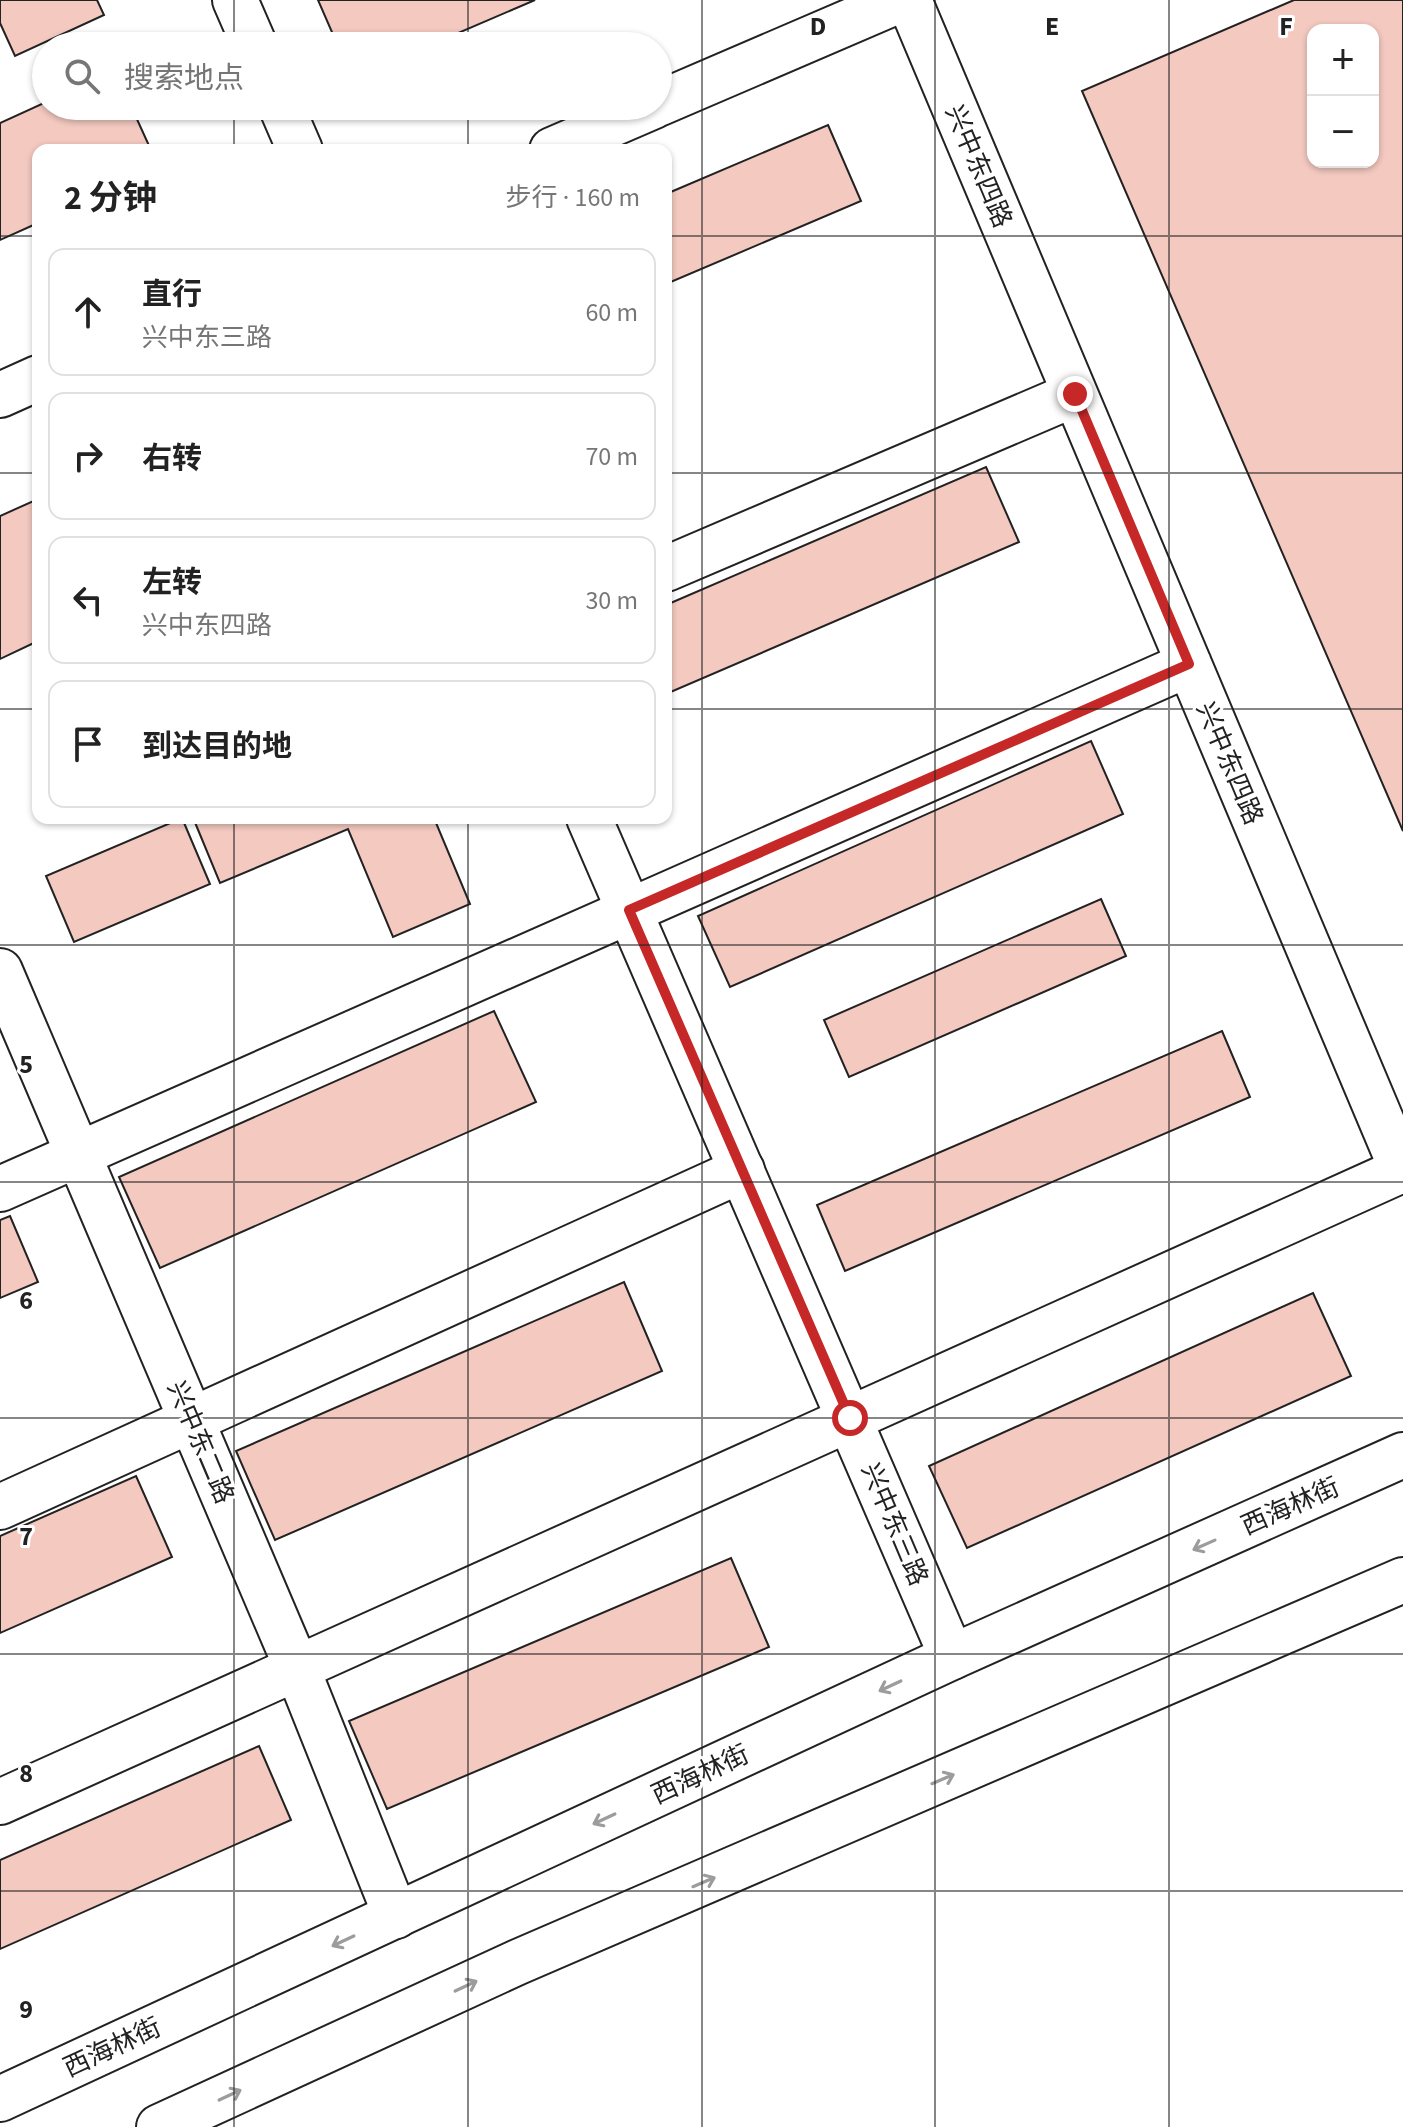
<!DOCTYPE html>
<html lang="zh">
<meta charset="utf-8">
<style>
:root{--surface:#fff;--page:#f6f6f6;--text:#222;--muted:#767676;--line:#e0e0e0}
body{margin:0;font-family:"Source Sans 3","Noto Sans SC",sans-serif;background:var(--page);color:var(--text)}
.controls{position:absolute;right:24px;top:24px;display:grid;overflow:hidden;border-radius:16px;box-shadow:0 2px 6px #0004}
.controls button{width:72px;height:72px;display:grid;place-items:center;padding:0;border:0;border-bottom:2px solid var(--line);background:var(--surface);color:var(--text);font:40px sans-serif}
.stop{position:absolute;width:24px;height:24px;margin:-18px;border:6px solid #c62828;border-radius:50%;background:#fff}
.stop.end{background:#c62828;border-color:#fff;box-shadow:0 2px 8px #0008}
.list{margin:0;padding:0;list-style:none}
h2{display:flex;justify-content:space-between;align-items:center;height:104px;margin:0;padding:0 32px;font-size:34px}
h2 small{font-size:26px;font-weight:400;color:var(--muted)}
.list li{display:grid;grid-template-columns:52px 1fr auto;gap:24px;align-items:center;box-sizing:border-box;height:128px;margin:0 16px 16px;padding:0 16px;border:2px solid var(--line);border-radius:16px}
.list b{display:block;font-size:30px;white-space:nowrap}
.list p{margin:0;font-size:26px;white-space:nowrap;color:var(--muted)}
.list em{font-size:26px;font-style:normal;color:var(--muted)}
.icon{flex:none;width:44px;height:44px;fill:none;stroke:currentColor;stroke-width:2;stroke-linecap:round;stroke-linejoin:round}
.map{position:relative;flex:none;width:1403px;height:2127px;overflow:hidden}
.search{position:absolute;background:var(--surface);box-shadow:0 2px 6px #0004;left:32px;top:32px;width:640px;height:88px;display:flex;align-items:center;gap:20px;box-sizing:border-box;padding:0 28px;border-radius:44px;color:var(--muted);font-size:30px}
.panel{position:absolute;background:var(--surface);box-shadow:0 2px 6px #0004;left:32px;top:144px;width:640px;height:680px;border-radius:16px}
.map>svg:first-child{display:block}
</style>
<div class="map">
<svg width="1403" height="2127" viewBox="0 0 1403 2127">
<rect width="100%" height="100%" fill="#fff"/>
<path fill="#f3c9c0" stroke="#222" stroke-width="2" fill-rule="evenodd" d="M 0,0 L 97,0 L 104,15 L 15,56 L 0,23 Z
M 318,0 L 535,0 L 428,46 L 338,46 Z
M 1294,0 L 1403,0 L 1403,831 L 1082,91 ZM 1313,30 L 1373,30 L 1373,162 L 1313,162 Z
M 46,102 L 46,106 L 131,106 L 151,150 L 38,150 L 38,223 L 0,240 L 0,123 Z
M 828,125 L 861,201 L 666,284 L 666,194 Z
M 986,467 L 1019,542 L 666,694 L 666,605 Z
M 38,499 L 38,641 L 0,659 L 0,516 Z
M 1091,741 L 1123,814 L 730,987 L 698,916 Z
M 182,818 L 210,884 L 74,942 L 46,876 Z
M 200,818 L 434,818 L 470,904 L 393,937 L 348,829 L 220,883 L 194,820 Z
M 1101,899 L 1126,956 L 849,1077 L 824,1020 Z
M 494,1011 L 536,1102 L 160,1268 L 119,1177 Z
M 1222,1031 L 1250,1097 L 845,1271 L 817,1205 Z
M 10,1216 L 38,1282 L 0,1298 L 0,1220 Z
M 624,1282 L 662,1371 L 275,1540 L 236,1451 Z
M 1313,1293 L 1351,1376 L 967,1548 L 929,1466 Z
M 136,1476 L 172,1557 L 0,1633 L 0,1536 Z
M 731,1558 L 769,1647 L 387,1809 L 349,1721 Z
M 259,1746 L 291,1820 L 0,1949 L 0,1860 Z"/>
<g fill="none" stroke-linecap="round" stroke-linejoin="round">
<defs>
<path id="street" d="M 909,0 L 1403,1172
M 666,569 L 1075,394
M 0,971 L 297,1668 L 396,1916
M 0,1189 L 1189,664
M 0,1507 L 742,1170
M 0,1802 L 1402,1170"/>
<path id="secondary" d="M 235,0 L 255,46
M 658,104 L 900,0
M 281,106 L 300,150
M 552,150 L 654,106
M 0,395 L 38,378
M 589,818 L 952,1657"/>
<path id="highway" d="M 0,2099 L 952,1657 L 1403,1455
M 159,2127 L 518,1962 L 1403,1580"/>
</defs>
<use href="#street" stroke="#222" stroke-width="48"/>
<use href="#secondary" stroke="#222" stroke-width="48"/>
<use href="#highway" stroke="#222" stroke-width="48"/>
<use href="#street" stroke="#fff" stroke-width="44"/>
<use href="#secondary" stroke="#fff" stroke-width="44"/>
<use href="#highway" stroke="#fff" stroke-width="44"/>
</g>
<defs><path id="oneway-shaft" d="M-6 0H5M1.5-3L5.5 0L1.5 3" fill="none" stroke-width="1.6" stroke-linecap="round" stroke-linejoin="round" transform="scale(2)"/></defs>
<g stroke="#9c9c9c">
<use href="#oneway-shaft" transform="translate(1204 1545) rotate(156)"/>
<use href="#oneway-shaft" transform="translate(890 1686) rotate(155)"/>
<use href="#oneway-shaft" transform="translate(943 1779) rotate(-23)"/>
<use href="#oneway-shaft" transform="translate(604 1819) rotate(155)"/>
<use href="#oneway-shaft" transform="translate(704 1882) rotate(-23)"/>
<use href="#oneway-shaft" transform="translate(343 1941) rotate(155)"/>
<use href="#oneway-shaft" transform="translate(466 1986) rotate(-25)"/>
<use href="#oneway-shaft" transform="translate(230 2095) rotate(-25)"/>
</g>
<g fill="none" stroke-linecap="round" stroke-linejoin="round">
<path stroke="#c62828" stroke-width="10" d="M 850,1418 L 629,910 L 1189,664 L 1075,394"/>
</g>
<path fill="none" stroke="#222" stroke-width="2" stroke-opacity="0.55" d="M 234,0 L 234,46M 468,0 L 468,46M 702,0 L 702,2127M 935,0 L 935,2127M 1169,0 L 1169,2127M 234,106 L 234,150M 468,106 L 468,150M 0,236 L 38,236M 666,236 L 1403,236M 0,473 L 38,473M 666,473 L 1403,473M 0,709 L 38,709M 666,709 L 1403,709M 234,818 L 234,2127M 468,818 L 468,2127M 0,945 L 1403,945M 0,1182 L 1403,1182M 0,1418 L 1403,1418M 0,1654 L 1403,1654M 0,1891 L 1403,1891"/>
<g text-anchor="middle" stroke-width="6" stroke-linejoin="round" paint-order="stroke">
<g font-size="26" fill="#222" stroke="#fff">
<text transform="translate(979 166) rotate(67)" y="9">兴中东四路</text>
<text transform="translate(1230 763) rotate(67)" y="9">兴中东四路</text>
<text transform="translate(201 1442) rotate(67)" y="9">兴中东二路</text>
<text transform="translate(1290 1506) rotate(-24)" y="9">西海林街</text>
<text transform="translate(895 1524) rotate(67)" y="9">兴中东三路</text>
<text transform="translate(700 1774) rotate(-25)" y="9">西海林街</text>
<text transform="translate(112 2047) rotate(-25)" y="9">西海林街</text>
</g>
</g>
<g font-size="26" text-anchor="middle" font-weight="bold" fill="#222" stroke="#fff" stroke-width="6" stroke-linejoin="round" paint-order="stroke">
<text x="818" y="35">D</text>
<text x="1052" y="35">E</text>
<text x="1286" y="35">F</text>
<text x="26" y="1073">5</text>
<text x="26" y="1309">6</text>
<text x="26" y="1545">7</text>
<text x="26" y="1782">8</text>
<text x="26" y="2018">9</text>
</g>
</svg>
<div class="controls">
<button>+</button>
<button>−</button>
</div>
<div class="stop" style="left:850px;top:1418px"></div>
<div class="stop end" style="left:1075px;top:394px"></div>
<div class="search"><svg class="icon" aria-label="search" viewBox="0 0 24 24"><circle cx="10" cy="10" r="6"/><path d="M15 15l6 6"/></svg>搜索地点</div>
<section class="panel">
<h2>2 分钟<small>步行 · 160 m</small></h2>
<ul class="list">
<li><svg class="icon" aria-label="ahead" viewBox="0 0 24 24"><path d="M12 20V5M6 11l6-6 6 6"/></svg><div><b>直行</b><p>兴中东三路</p></div><em>60 m</em></li>
<li><svg class="icon" aria-label="right" viewBox="0 0 24 24"><path d="M7 20v-9h11M14 6l5 5-5 5"/></svg><div><b>右转</b></div><em>70 m</em></li>
<li><svg class="icon" aria-label="left" viewBox="0 0 24 24"><path d="M17 20v-9H6M10 6l-5 5 5 5"/></svg><div><b>左转</b><p>兴中东四路</p></div><em>30 m</em></li>
<li><svg class="icon" aria-label="arrive" viewBox="0 0 24 24"><path d="M6 21V4h12l-3 4 3 4H6"/></svg><div><b>到达目的地</b></div></li>
</ul>
</section>
</div>
